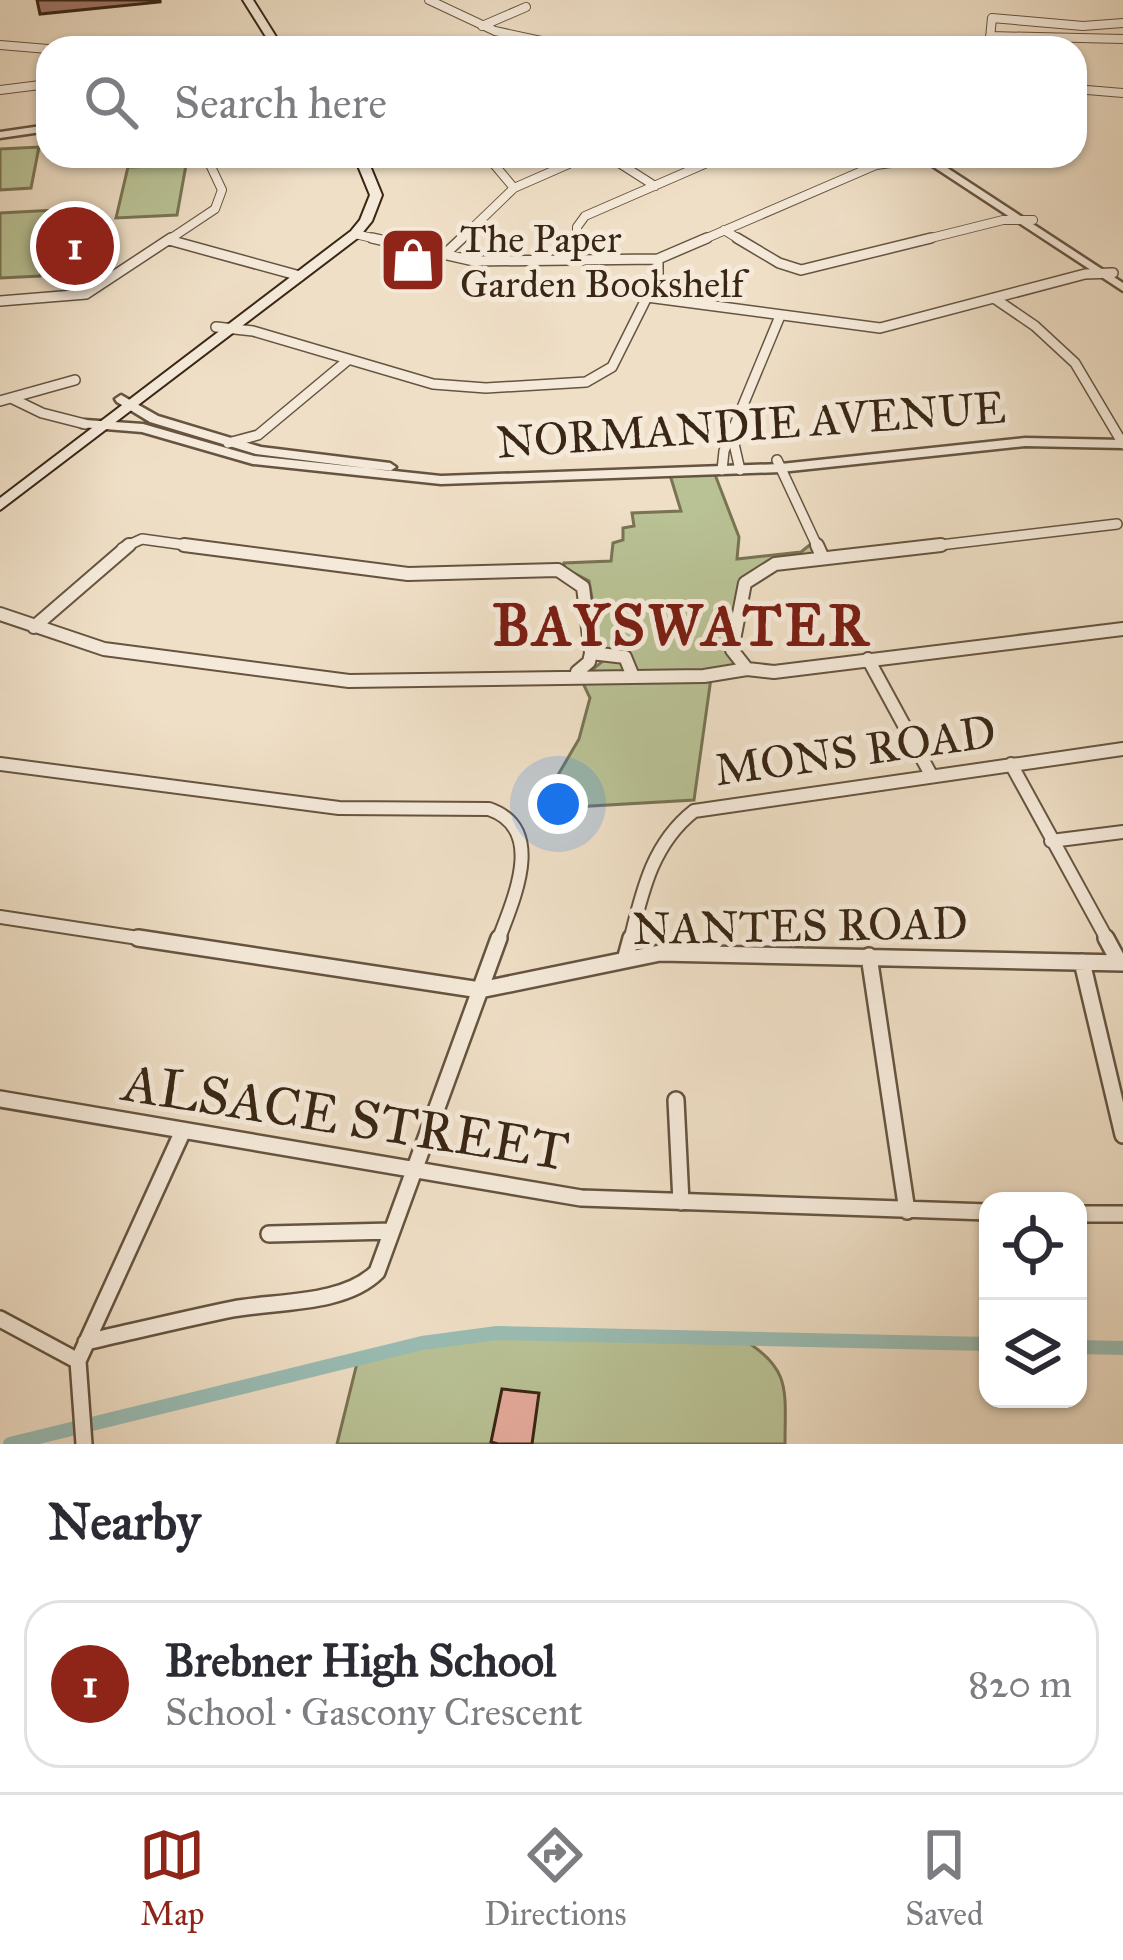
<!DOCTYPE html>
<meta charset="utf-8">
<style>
:root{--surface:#fff;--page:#f2f2f3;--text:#2b2b33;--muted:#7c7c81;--line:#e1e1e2;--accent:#8f2418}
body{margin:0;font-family:"IM FELL Great Primer",serif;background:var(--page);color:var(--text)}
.controls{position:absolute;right:36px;bottom:36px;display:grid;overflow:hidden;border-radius:24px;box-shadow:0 3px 9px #0004}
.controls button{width:108px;height:108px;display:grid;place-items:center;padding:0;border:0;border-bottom:3px solid var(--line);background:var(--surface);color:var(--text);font:60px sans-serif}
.you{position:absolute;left:558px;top:804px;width:42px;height:42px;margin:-30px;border:9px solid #fff;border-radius:50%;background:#1a73e8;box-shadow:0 0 0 18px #1a73e833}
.badge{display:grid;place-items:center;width:78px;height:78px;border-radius:50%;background:var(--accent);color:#fff;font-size:39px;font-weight:700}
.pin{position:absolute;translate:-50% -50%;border:6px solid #fff;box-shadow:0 3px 12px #0006}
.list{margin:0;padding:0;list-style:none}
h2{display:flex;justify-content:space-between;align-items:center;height:156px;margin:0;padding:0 48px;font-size:51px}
h2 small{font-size:39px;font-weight:400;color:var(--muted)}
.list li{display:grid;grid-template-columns:78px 1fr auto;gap:36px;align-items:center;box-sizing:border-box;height:168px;margin:0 24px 24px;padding:0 24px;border:3px solid var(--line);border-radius:36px}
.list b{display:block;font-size:45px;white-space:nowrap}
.list p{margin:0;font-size:39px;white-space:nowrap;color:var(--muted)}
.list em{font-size:39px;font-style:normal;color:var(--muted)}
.icon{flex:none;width:66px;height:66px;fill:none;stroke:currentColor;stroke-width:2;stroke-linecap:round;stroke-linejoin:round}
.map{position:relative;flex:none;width:1123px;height:1444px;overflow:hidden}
.search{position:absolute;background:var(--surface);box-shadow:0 3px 9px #0004;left:36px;right:36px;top:36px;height:132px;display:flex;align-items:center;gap:30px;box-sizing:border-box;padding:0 42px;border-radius:36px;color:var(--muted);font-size:45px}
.sheet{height:348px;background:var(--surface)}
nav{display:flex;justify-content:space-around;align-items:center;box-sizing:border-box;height:168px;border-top:3px solid var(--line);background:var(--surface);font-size:33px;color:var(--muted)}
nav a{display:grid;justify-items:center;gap:6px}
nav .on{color:var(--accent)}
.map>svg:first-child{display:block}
</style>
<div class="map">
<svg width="1123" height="1444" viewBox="0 0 1123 1444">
<rect width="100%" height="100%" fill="#efdfc6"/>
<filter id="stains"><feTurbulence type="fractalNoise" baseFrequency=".00167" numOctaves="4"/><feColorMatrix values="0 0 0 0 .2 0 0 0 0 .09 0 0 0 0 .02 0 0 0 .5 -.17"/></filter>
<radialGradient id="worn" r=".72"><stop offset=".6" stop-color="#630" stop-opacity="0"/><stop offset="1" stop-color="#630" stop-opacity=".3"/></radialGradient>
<path fill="#b9c295" stroke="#797454" stroke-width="3" d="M 39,147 L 31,188 L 0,190 L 0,149 Z
M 186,165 L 177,215 L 116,218 L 128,167 Z
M 55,210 L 40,276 L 0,278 L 0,213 Z
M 714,472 L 739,537 L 737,559 L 801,552 L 812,543 L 818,555 L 747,580 L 731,648 L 755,674 L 711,678 L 694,800 L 538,809 L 579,739 L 590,698 L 581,679 L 603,661 L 589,581 L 564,568 L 564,563 L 611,561 L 613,543 L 623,540 L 623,528 L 634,526 L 632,513 L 681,511 L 670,475 Z
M 497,1333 L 742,1339 C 792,1368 785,1391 785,1444 L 337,1444 L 358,1359 Z"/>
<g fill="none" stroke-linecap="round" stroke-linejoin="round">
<path stroke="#9abdb4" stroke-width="14" d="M 1078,1347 L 1123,1348
M 10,1444 L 422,1343 L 497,1333 L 988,1344"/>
<defs>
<path id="minor-far3" d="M 429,0 L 495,31 L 574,48
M 482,26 L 526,7
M 990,36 L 1123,39
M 0,45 L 48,49
M 278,47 L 316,48
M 989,48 L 992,18 L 1083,26 L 1123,23
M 1075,63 L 1080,63
M 1075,89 L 1123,93
M 0,90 L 48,84
M 487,156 L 514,188
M 608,156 L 655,186
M 724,230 L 742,241
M 355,234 L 385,241
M 167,241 L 215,209 L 222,190 L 206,156
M 459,241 L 514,188 L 587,156
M 577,241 L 577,227 L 585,216 L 723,156
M 700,241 L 876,165 L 936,157
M 919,241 L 1003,220 L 1033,220"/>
<path id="minor-far2" d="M 372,238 L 474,261 L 658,259 L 707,238
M 577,238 L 577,259
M 737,238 L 779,263 L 801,270 L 931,238
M 169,240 L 300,276
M 444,255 L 462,238
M 647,297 L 880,328 L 1085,274 L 1113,273
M 994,298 L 1035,326 L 1075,363 L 1123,444
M 0,301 L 86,294 L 171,238
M 216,327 L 253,331 L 433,384 L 486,388 L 586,382 L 612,367 L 658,275 L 658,259
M 11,398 L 42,413 L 85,424
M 0,401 L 75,380
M 732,435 L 740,470
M 228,443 L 258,435 L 348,360
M 777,460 L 818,548
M 722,470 L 724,451 L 780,316
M 122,548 L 142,539 L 207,548
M 915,548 L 1117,524"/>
<path id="minor-far1" d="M 184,545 L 408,574 L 558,570 L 583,587 L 591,653 L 589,662 L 577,672
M 817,545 L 822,556
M 941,545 L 775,564 L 745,583 L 732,650 L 747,669 L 774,672 L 1123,629
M 0,614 L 104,649 L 349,681 L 704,676 L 747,669
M 34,627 L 129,545
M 591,653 L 625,657 L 632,674
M 868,659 L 930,773
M 0,764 L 339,808 L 489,809 C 547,829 513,900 498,941
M 1011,764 L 1108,941
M 1051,841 L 1123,832
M 0,917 L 158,941
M 630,941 C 642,892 652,844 694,811 L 1123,749"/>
<path id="minor" d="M 138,938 L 480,990 L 660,953 L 1123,963
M 1106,938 L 1119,962
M 869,956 L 907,1211
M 625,960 L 631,938
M 1082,962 L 1123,1135
M 0,1099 L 581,1198 L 988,1212
M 676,1100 L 681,1202
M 1078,1214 L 1123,1214
M 269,1234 L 392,1231
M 0,1319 L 78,1361
M 86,1342 C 135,1331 184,1319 233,1309 C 277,1301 344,1305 377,1272 L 499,938
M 84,1444 L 78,1361 L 182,1133"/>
<path id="tertiary" d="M 48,125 L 48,131 L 0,138 L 0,132 Z
M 917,156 L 929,156 L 1123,283 L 1123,291 Z
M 121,395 L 158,416 L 261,447 L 390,463 L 396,467 L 390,471 L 256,454 L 150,422 L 117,402 L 115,399 Z
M 85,420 L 143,424 L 254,456 L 441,476 L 781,464 L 1025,438 L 1123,440 L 1123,448 L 1025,446 L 781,472 L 441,484 L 253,464 L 142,432 L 81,427 L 81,421 Z"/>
<path id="secondary" d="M 243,0 L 253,0 L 283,48 L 273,48 Z
M 354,156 L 366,156 L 382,195 L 372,221 L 359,237 L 0,510 L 0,498 L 351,231 L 360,220 L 370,195 Z"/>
</defs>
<use href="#minor-far3" stroke="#665440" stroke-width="10"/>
<use href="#minor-far2" stroke="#665440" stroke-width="12"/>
<use href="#minor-far1" stroke="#665440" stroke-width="16"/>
<use href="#minor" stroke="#665440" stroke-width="20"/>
<use href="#tertiary" stroke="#665440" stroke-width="5"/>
<use href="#secondary" stroke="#392614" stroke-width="4"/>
<use href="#minor-far3" stroke="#f5eada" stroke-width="8"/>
<use href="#minor-far2" stroke="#f5eada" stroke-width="9"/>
<use href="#minor-far1" stroke="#f5eada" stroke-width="12"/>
<use href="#minor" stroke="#f5eada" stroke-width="15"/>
<use href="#tertiary" fill="#f5eada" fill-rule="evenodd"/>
<use href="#secondary" fill="#f5eada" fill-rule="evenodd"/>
</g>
<path fill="#a0776c" stroke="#392614" stroke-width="3" d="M 37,0 L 160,0 L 160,2 L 40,14 Z"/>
<path fill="#e5aa9b" stroke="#392614" stroke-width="3" d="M 502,1389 L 539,1393 L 532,1444 L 498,1444 L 491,1442 Z"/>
<defs>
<symbol id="shop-square" viewBox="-11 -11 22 22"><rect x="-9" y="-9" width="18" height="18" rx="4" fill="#8f2418" stroke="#f5eada"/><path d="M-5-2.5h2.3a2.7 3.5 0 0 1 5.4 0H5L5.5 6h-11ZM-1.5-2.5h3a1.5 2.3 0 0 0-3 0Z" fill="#fff"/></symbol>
</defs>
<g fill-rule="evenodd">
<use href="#shop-square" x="375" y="222" width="76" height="76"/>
</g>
<g text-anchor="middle" stroke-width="10" stroke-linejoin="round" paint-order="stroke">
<g font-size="39" fill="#392614" stroke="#f5eada" text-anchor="start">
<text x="460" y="252">The Paper<tspan x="460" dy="45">Garden Bookshelf</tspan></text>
</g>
<g font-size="45" fill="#392614" stroke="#f5eada">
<text transform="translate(751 424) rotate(-4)" y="16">NORMANDIE AVENUE</text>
<text transform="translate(855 750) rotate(-8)" y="16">MONS ROAD</text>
<text transform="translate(800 925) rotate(-1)" y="16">NANTES ROAD</text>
</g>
<g font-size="54" fill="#392614" stroke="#f5eada">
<text transform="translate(346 1116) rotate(9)" y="19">ALSACE STREET</text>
</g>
<g font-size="57" font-weight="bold" letter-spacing="3" fill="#7a1f14" stroke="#f5eada">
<text x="682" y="645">BAYSWATER</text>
</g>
</g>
<rect width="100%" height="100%" filter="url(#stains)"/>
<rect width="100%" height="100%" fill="url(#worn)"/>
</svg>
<div class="controls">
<button><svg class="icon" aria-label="locate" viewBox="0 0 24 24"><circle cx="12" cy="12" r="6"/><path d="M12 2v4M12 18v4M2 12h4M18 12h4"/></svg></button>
<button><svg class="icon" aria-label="layers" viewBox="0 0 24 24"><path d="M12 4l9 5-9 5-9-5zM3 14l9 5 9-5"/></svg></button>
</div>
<div class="you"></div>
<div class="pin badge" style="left:75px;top:246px">1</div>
<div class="search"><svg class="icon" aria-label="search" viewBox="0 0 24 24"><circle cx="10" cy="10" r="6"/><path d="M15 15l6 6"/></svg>Search here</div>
</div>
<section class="sheet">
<h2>Nearby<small></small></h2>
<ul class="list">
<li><span class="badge">1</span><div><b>Brebner High School</b><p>School · Gascony Crescent</p></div><em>820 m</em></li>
</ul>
</section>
<nav>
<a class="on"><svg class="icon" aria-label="map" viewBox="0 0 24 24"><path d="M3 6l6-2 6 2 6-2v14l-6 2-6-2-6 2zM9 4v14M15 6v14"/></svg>Map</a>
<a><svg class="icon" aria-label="directions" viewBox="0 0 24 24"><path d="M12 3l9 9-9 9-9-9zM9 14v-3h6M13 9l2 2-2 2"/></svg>Directions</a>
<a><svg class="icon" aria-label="saved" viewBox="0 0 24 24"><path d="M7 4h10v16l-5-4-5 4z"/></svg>Saved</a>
</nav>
